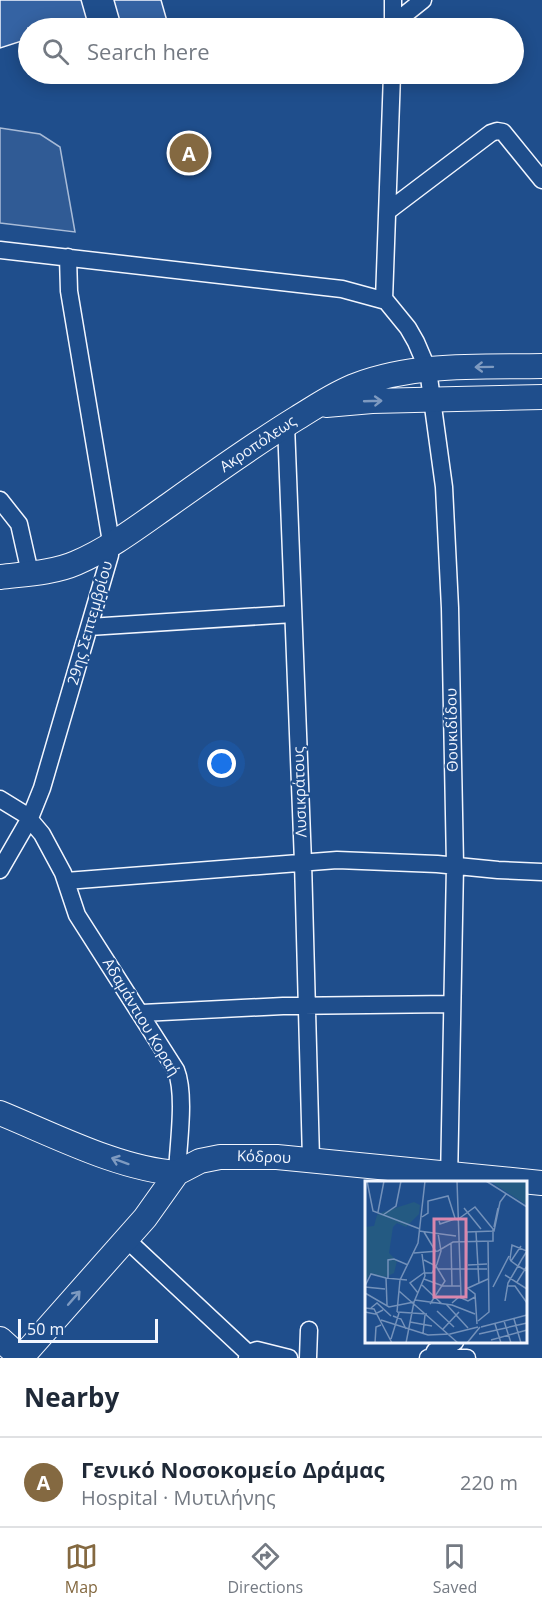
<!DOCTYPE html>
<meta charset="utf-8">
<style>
:root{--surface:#fff;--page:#f6f6f7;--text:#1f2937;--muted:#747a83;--line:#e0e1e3;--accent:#846941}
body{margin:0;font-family:"Open Sans",sans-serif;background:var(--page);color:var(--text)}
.scale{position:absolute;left:18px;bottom:15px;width:140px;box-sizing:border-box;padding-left:6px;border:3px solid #f2f6ff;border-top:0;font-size:16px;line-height:21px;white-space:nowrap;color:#f2f6ff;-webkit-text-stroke:4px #1f4e8c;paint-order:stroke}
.you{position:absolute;left:222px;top:764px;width:21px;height:21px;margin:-15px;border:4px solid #fff;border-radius:50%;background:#1a73e8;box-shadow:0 0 0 9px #1a73e833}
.badge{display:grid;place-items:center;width:39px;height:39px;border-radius:50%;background:var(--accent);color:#fff;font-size:20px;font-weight:700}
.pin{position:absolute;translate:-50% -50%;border:3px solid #fff;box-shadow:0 2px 6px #0006}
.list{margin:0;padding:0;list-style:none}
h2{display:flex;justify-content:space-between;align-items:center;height:78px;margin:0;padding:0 24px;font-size:26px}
h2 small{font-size:20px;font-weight:400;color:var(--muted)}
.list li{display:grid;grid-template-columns:39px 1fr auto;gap:18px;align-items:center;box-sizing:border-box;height:90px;padding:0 24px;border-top:2px solid var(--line)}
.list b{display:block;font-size:22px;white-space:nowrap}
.list p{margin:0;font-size:20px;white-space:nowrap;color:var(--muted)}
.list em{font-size:20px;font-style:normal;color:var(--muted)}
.icon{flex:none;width:33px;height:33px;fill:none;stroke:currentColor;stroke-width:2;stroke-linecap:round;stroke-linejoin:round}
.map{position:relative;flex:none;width:542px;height:1358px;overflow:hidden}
.search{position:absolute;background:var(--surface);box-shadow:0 3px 15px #0003;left:18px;right:18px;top:18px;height:66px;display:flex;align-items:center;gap:15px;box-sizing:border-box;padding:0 21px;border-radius:33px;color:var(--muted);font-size:22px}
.sheet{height:168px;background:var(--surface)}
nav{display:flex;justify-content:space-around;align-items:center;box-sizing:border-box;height:84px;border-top:2px solid var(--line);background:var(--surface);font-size:16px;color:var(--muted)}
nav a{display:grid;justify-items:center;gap:3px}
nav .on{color:var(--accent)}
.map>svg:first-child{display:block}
</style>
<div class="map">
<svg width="542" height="1358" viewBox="0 0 542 1358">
<rect width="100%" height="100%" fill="#1f4e8c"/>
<path fill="#305b95" stroke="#a8bbd7" stroke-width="1.5" d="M 0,128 L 40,134 L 60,147 L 75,232 L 0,223 Z"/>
<path fill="#3563a3" stroke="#f2f6ff" stroke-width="1.5" d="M 0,0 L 81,0 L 87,21 L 63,28 L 28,28 L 28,39 L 0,48 Z
M 114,0 L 161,0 L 169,28 L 122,28 Z"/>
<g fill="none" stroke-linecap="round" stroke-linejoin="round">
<defs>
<path id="street" d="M 393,24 L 423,0
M 393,28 L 393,0
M 388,211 L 491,133 L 497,131 L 503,132 L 542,180
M 0,250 L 342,289 L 386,301 L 408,328 L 416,342 L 428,370 L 444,487 L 450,608 L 455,865 L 449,1182
M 384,300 L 392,74
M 286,425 L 303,862 L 311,1159
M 0,500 L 19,524 L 30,573
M 89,627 L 293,614
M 0,799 L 26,815 L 42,834 L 63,873 L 77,915 L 176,1070 C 186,1095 178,1145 177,1173
M 0,870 L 30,818 L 42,788 L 110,555 L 110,536 L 69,291 L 68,257
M 66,881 L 337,860 L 437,864 L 498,870 L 542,872
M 142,1013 L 283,1006 L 452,1004
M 126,1239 L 248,1353 L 247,1358
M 248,1353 L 257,1350 L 289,1358
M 432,1357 L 435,1351 L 455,1342
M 308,1358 L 309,1330
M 428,1358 L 467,1358"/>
<path id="secondary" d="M 326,405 L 372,401 L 542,397
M 0,577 C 25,574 53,573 76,563 C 109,549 139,526 169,505 C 211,475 253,445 297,418 C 317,406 335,393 357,385 C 415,363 481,367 542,366
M 0,1113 C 54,1135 119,1169 177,1173
M 0,1339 L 21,1358
M 21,1358 L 145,1218 L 177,1173 L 200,1161 L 220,1157 L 277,1157 L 542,1183"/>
</defs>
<use href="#street" stroke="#f2f6ff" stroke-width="19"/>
<use href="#secondary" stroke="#f2f6ff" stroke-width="26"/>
<use href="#street" stroke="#1f4e8c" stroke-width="16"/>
<use href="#secondary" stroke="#1f4e8c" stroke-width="24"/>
</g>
<defs><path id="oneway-shaft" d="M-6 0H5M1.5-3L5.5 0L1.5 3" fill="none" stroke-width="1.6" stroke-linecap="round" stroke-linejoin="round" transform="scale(1.5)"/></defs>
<g stroke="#7e9ac0">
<use href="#oneway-shaft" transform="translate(484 367) rotate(179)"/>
<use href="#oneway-shaft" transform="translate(373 401) rotate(-2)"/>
<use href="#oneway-shaft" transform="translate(120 1161) rotate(-160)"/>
<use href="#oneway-shaft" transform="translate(74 1298) rotate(-49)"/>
</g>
<g text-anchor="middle" stroke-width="4.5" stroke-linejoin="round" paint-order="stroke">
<g font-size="15" fill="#f2f6ff" stroke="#1f4e8c">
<text transform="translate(258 444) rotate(-34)" y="5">Ακροπόλεως</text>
<text transform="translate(90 623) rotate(-74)" y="5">29ης Σεπτεμβρίου</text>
<text transform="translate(452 730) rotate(-91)" y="5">Θουκιδίδου</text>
<text transform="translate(300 792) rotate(-92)" y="5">Λυσικράτους</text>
<text transform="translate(141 1017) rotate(59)" y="5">Αδαμάντιου Κοραή</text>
<text transform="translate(264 1157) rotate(2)" y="5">Κόδρου</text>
</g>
</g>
<g transform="translate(365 1181)">
<rect width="162" height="162" fill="#1f4e8c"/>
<path d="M 125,0 L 162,0 L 162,24 L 140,10 ZM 49,21 L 55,24 L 54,33 L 41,46 L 32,42 L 28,46 L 24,72 L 32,80 L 29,92 L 21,96 L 5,93 L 0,101 L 0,46 L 9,45 L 12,34 L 18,31 Z" fill="#245a82"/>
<path fill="none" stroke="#7391ba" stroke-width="1.5" d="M 2,0 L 8,30 L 55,48M 92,0 L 96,115M 121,0 L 162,26M 99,27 L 116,48M 13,31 L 19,0M 18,34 L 31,25 L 36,0M 57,36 L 63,32 L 63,20 L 83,15 L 90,37 L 90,38 L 75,43 L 74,40 L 75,42M 129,46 L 133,27M 54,50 L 91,55M 59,51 L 71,71M 111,51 L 114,103M 86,62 L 87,105M 49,72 L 73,70 L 88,61 L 128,60 L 128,48 L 110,26 L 92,39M 59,79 L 71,85 L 80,100 L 65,123M 146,80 L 156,65M 103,84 L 122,83M 73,88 L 122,88M 60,92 L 67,92 L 72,83 L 76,70 L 73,52M 140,94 L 162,108M 23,97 L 23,79 L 29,78 L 43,84M 59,98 L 78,105 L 95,105M 152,101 L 162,85M 57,104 L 77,123M 0,105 L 6,93 L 21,97M 143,105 L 150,105 L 162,122M 0,106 L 20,108M 101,106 L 102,51 L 129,50 L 135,21 L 141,13M 101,106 L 110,113 L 112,143M 128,106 L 144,75M 103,107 L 123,98M 34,110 L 93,162M 0,112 L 24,126 L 49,121M 53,112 L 45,102 L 60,91M 50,119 L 87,124 L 110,133M 140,120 L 143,102 L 153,85 L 157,78 L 162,70 L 147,64 L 145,78 L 146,80 L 153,85 L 162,90M 87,122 L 94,116 L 103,120 L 110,116M 81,123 L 103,147M 22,124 L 21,97 L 42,99M 0,127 L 9,128 L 27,162M 6,127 L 12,122 L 26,135M 72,130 L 89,146M 0,131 L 10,133 L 18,129M 32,131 L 35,99 L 53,62 L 60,0M 32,131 L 62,133M 28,135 L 36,138 L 41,148M 149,138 L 156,162M 16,139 L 63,154 L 85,153 L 113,146M 113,140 L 124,131 L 123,60M 139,140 L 146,162M 45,141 L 67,145M 130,143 L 136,162M 116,146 L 162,134M 78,148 L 94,131M 58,152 L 60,134M 114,153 L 162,142M 26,158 L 34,132M 126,159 L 162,149M 10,162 L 11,146 L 16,144M 41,162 L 49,121 L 60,95 L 57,73M 102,162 L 115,146"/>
<path fill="#da87ad" fill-opacity="0.15" stroke="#da87ad" stroke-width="3" d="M 69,38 L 101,38 L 101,116 L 69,116 Z"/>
<rect width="162" height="162" fill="none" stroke="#f2f6ff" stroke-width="3"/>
</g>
</svg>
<div class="scale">50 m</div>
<div class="you"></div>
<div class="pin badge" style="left:189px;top:153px">A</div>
<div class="search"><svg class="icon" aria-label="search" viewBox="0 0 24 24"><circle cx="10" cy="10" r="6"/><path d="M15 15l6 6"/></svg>Search here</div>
</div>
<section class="sheet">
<h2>Nearby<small></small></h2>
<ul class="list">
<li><span class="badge">A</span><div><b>Γενικό Νοσοκομείο Δράμας</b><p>Hospital · Μυτιλήνης</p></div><em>220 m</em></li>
</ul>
</section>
<nav>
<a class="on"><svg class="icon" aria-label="map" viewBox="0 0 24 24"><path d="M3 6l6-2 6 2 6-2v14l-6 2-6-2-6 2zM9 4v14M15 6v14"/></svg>Map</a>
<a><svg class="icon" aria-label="directions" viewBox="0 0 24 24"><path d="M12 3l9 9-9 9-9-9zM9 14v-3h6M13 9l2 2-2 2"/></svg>Directions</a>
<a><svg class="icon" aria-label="saved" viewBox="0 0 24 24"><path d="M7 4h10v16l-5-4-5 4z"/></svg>Saved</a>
</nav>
